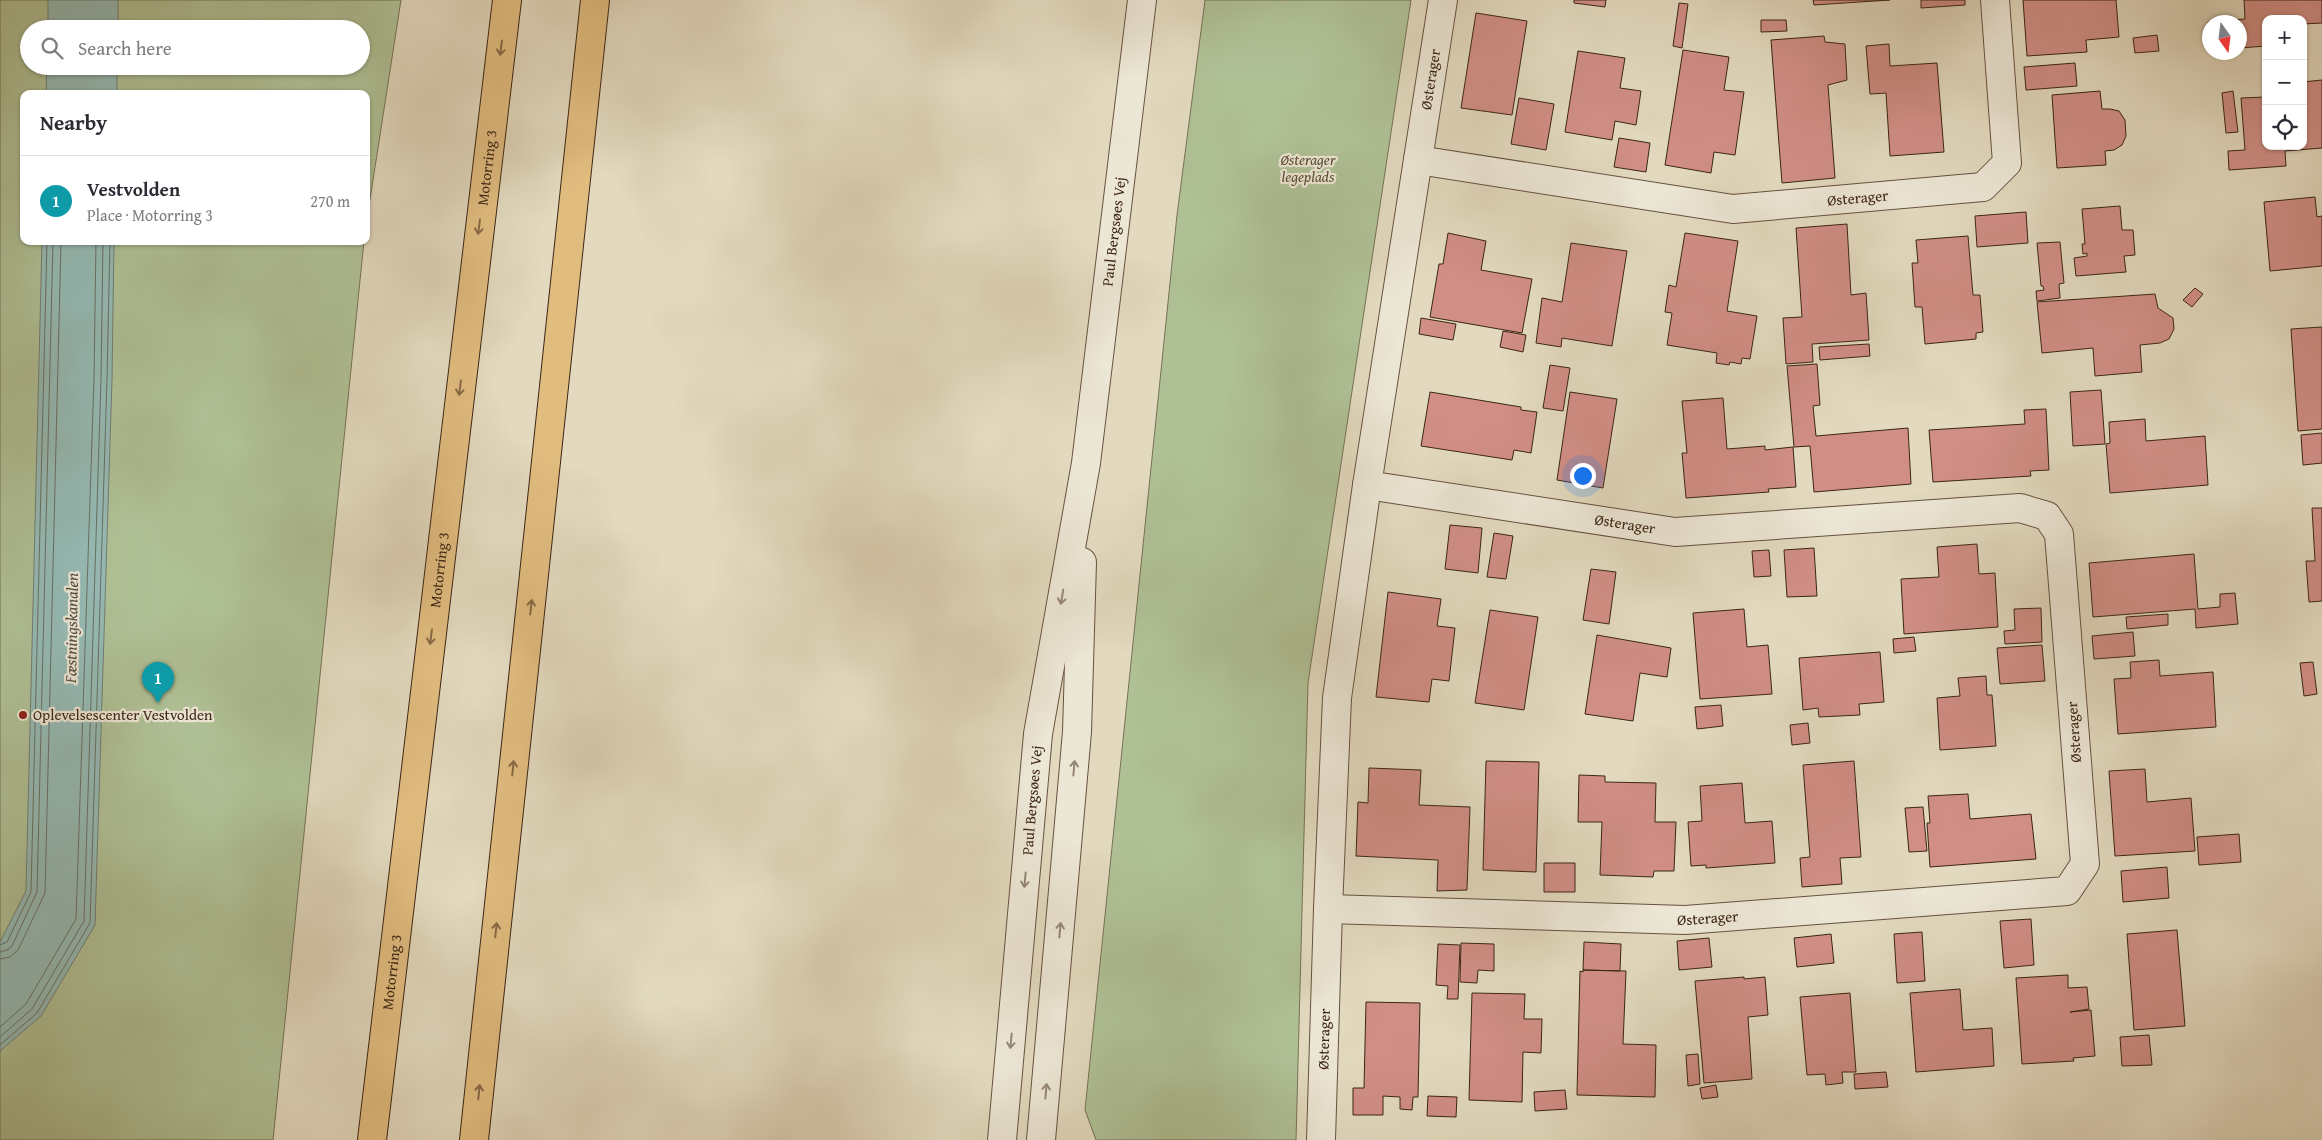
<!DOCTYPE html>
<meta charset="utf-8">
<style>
:root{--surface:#fff;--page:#f7f7f7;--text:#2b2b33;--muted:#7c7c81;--line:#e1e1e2;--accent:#8f2418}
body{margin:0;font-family:"Gentium Book Plus",serif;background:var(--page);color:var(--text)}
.controls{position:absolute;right:15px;top:15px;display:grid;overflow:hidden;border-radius:10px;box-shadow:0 1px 4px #0004}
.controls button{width:45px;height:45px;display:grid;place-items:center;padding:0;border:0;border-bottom:1px solid var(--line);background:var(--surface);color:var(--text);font:25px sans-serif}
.compass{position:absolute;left:2202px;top:15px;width:45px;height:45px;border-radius:50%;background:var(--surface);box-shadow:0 1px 4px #0004;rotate:166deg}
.you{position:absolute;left:1582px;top:475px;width:18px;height:18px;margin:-12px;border:4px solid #fff;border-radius:50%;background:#1a73e8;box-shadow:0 0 0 8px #1a73e833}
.badge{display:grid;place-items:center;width:32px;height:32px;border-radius:50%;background:var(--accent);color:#fff;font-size:16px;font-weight:700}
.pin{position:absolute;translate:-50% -41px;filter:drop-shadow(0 1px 2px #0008)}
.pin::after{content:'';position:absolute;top:26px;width:18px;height:15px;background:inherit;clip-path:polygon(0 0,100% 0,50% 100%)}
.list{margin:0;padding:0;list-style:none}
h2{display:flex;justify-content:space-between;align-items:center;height:65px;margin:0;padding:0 20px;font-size:21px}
h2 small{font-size:16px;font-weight:400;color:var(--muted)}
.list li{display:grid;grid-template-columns:32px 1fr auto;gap:15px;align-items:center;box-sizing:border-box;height:90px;padding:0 20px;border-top:1px solid var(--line)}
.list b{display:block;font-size:19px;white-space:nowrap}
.list p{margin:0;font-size:16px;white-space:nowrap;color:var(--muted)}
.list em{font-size:16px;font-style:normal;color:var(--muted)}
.icon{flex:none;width:28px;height:28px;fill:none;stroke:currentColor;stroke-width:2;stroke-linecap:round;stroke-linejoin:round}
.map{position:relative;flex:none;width:2322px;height:1140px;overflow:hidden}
.search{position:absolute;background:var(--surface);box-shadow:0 1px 4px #0004;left:20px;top:20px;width:350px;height:55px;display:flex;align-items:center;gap:12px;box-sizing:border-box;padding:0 18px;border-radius:28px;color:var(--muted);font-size:19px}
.panel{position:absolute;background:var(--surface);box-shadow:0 1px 4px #0004;left:20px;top:90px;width:350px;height:155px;border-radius:10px}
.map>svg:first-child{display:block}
</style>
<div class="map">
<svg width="2322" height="1140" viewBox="0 0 2322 1140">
<rect width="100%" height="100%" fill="#e2d9be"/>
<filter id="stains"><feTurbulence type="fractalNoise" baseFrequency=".004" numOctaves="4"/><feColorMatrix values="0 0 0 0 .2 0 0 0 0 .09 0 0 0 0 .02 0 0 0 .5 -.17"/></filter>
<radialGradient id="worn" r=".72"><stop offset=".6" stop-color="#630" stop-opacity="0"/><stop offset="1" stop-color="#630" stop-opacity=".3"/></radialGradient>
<path fill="#afc095" stroke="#767255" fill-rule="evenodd" d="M 0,0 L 401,0 L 366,225 L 366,94 L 24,94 L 24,241 L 364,241 L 273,1140 L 0,1140 ZM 29,29 L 361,29 L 361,66 L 29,66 Z
M 1205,0 L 1411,0 L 1308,683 L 1296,1140 L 1096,1140 L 1085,1110 L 1177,215 Z"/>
<path fill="#95bab4" stroke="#717e74" d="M 48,0 L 118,0 L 118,29 L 48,29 Z
M 47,66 L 117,66 L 117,94 L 46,94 Z
M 42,241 L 114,241 L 112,379 L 95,925 L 41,1016 L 0,1051 L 0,942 L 26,891 Z"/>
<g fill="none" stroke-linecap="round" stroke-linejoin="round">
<path stroke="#687064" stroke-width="1" d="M 0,945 L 7,942 L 31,892 L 47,241
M 0,952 L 7,950 L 12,946 L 37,892 L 53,241
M 0,959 L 10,957 L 18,950 L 45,893 L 61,241
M 0,1027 L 26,1004 L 76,919 L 94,379 L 96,241
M 0,1037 L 32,1009 L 84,921 L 101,379 L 103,241
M 0,1045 L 37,1013 L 90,923 L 107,379 L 110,241"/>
</g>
<path fill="#d08e85" stroke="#3c2515" d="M 1574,0 L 1606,0 L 1605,7 L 1574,3 Z
M 1813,0 L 1890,0 L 1814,5 Z
M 1921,0 L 1965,0 L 1965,5 L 1921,8 Z
M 2023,0 L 2116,0 L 2119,37 L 2086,40 L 2087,52 L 2027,56 Z
M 2244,0 L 2322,0 L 2322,23 L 2303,24 L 2303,19 L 2266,19 L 2266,46 L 2240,48 L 2240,22 L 2210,22 L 2210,45 L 2208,22 L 2245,19 Z
M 1679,3 L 1688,4 L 1682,48 L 1673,46 Z
M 1476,13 L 1527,21 L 1512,115 L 1461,108 Z
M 1761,20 L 1786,20 L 1787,31 L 1761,32 Z
M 2157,35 L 2159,51 L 2135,53 L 2133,38 Z
M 1824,36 L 1825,42 L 1845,44 L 1847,80 L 1828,85 L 1835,178 L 1782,183 L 1771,40 Z
M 1889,44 L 1890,66 L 1937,63 L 1944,152 L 1890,156 L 1886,93 L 1870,94 L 1866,46 Z
M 1683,50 L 1729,57 L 1724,90 L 1744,92 L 1735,155 L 1714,152 L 1711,173 L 1665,165 Z
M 1578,51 L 1625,58 L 1620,88 L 1641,91 L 1636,125 L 1615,121 L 1612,140 L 1565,132 Z
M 2075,63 L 2077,86 L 2026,90 L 2024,67 Z
M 2322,80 L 2322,148 L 2285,151 L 2286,166 L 2229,170 L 2228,151 L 2245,150 L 2241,98 L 2266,97 L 2266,146 L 2303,146 L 2303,82 Z
M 2100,91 L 2102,109 L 2110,109 L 2119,111 L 2125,120 L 2126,136 L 2122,145 L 2114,150 L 2105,151 L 2106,165 L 2057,168 L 2052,95 Z
M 2233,91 L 2238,132 L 2226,133 L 2222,93 Z
M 1519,98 L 1554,104 L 1546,150 L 1511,144 Z
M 1619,138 L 1650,143 L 1646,172 L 1614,167 Z
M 2315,197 L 2317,217 L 2322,216 L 2322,266 L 2270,271 L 2264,202 Z
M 2120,206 L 2122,230 L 2133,230 L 2135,255 L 2124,256 L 2126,272 L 2076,276 L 2074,258 L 2087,256 L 2087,253 L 2083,254 L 2082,244 L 2085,244 L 2082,209 Z
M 2026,212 L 2028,243 L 1977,247 L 1975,216 Z
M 1847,224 L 1851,295 L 1866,293 L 1869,340 L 1812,344 L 1813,362 L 1786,364 L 1783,318 L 1802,317 L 1796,228 Z
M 1448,233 L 1486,241 L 1481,270 L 1532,279 L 1522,333 L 1430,317 L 1439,264 L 1443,264 Z
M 1685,233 L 1738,241 L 1727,311 L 1757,316 L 1750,359 L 1742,358 L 1741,364 L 1730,362 L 1729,365 L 1716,363 L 1717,353 L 1667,345 L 1672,313 L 1665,312 L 1669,285 L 1676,287 Z
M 1968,236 L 1973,295 L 1980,295 L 1983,332 L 1976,333 L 1976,339 L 1925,344 L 1922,307 L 1915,307 L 1912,263 L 1918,263 L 1916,240 Z
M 2060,242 L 2064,283 L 2059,284 L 2060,298 L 2037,301 L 2036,291 L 2044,290 L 2043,286 L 2041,286 L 2037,243 Z
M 1571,243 L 1627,251 L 1612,346 L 1562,338 L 1561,347 L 1536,343 L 1542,298 L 1562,302 Z
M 2195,288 L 2203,294 L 2192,307 L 2183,300 Z
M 2155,294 L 2158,308 L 2173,318 L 2174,329 L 2169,339 L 2160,343 L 2140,345 L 2142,372 L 2095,376 L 2093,348 L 2042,353 L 2037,302 Z
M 1421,318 L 1456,324 L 1453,340 L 1419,334 Z
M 2322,327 L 2322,429 L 2298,431 L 2291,329 Z
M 1503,331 L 1526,335 L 1523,352 L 1500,347 Z
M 1869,344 L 1870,356 L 1820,360 L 1819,347 Z
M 1817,364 L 1820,405 L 1813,406 L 1816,436 L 1908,428 L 1911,484 L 1814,492 L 1810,446 L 1794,447 L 1787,366 Z
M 1550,365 L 1570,368 L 1563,411 L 1543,408 Z
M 2101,390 L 2105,444 L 2073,446 L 2070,392 Z
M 1430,392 L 1521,407 L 1521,410 L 1537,412 L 1531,453 L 1514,450 L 1512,460 L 1421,446 Z
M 1570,392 L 1617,399 L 1603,488 L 1557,480 Z
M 1723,398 L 1727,449 L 1765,446 L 1765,450 L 1793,447 L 1796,487 L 1768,489 L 1769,492 L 1686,498 L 1682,453 L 1687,453 L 1682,401 Z
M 2046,409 L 2049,470 L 2030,471 L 2031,476 L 1933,482 L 1929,430 L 2025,424 L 2024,410 Z
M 2145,419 L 2146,441 L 2205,436 L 2208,485 L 2110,493 L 2106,444 L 2110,443 L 2109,422 Z
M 2322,433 L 2322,463 L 2303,465 L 2301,435 Z
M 2312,508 L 2322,508 L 2322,601 L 2309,602 L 2306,561 L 2315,561 Z
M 1450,525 L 1482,528 L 1478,573 L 1445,569 Z
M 1494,533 L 1513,536 L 1506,579 L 1487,577 Z
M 1977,544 L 1979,574 L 1995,573 L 1998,627 L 1904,634 L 1901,579 L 1939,577 L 1937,547 Z
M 1814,548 L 1817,596 L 1787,597 L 1784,550 Z
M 1769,550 L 1771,576 L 1754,577 L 1752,551 Z
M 2194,554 L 2198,609 L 2220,607 L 2220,594 L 2235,593 L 2238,624 L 2196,628 L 2195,609 L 2093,617 L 2089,563 Z
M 1591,569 L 1616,572 L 1609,624 L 1583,620 Z
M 1388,592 L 1441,599 L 1437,626 L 1455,628 L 1449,681 L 1432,679 L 1429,702 L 1376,697 Z
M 2041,608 L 2042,642 L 2005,644 L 2004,631 L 2015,630 L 2014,609 Z
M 1744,609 L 1747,647 L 1768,645 L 1772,694 L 1700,699 L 1693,613 Z
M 1490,610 L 1538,617 L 1524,710 L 1475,703 Z
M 2168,614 L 2168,625 L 2127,629 L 2126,617 Z
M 2133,632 L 2135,656 L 2094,659 L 2092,636 Z
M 1597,635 L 1671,648 L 1667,677 L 1640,673 L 1633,721 L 1585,714 Z
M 1914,637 L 1916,651 L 1894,653 L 1893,639 Z
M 2042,645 L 2045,681 L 2000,684 L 1997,648 Z
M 1880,652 L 1884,702 L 1859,704 L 1860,715 L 1819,717 L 1818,708 L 1803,710 L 1799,658 Z
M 2159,660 L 2160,676 L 2213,672 L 2216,727 L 2118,734 L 2114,679 L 2131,678 L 2130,662 Z
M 2313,662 L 2317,694 L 2304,696 L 2300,663 Z
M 1986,676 L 1987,695 L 1992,695 L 1996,746 L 1940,750 L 1937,698 L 1960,696 L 1958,678 Z
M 1721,705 L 1723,726 L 1697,729 L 1695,707 Z
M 1808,723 L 1810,743 L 1792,745 L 1790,725 Z
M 1486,761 L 1539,762 L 1536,872 L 1483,870 Z
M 1854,761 L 1861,857 L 1840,858 L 1842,884 L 1802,887 L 1800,858 L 1810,857 L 1803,765 Z
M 1369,768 L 1421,770 L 1419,805 L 1470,807 L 1467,890 L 1437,891 L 1438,860 L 1356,856 L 1358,802 L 1368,803 Z
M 2145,769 L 2147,802 L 2191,798 L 2195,851 L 2115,856 L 2109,771 Z
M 1579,775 L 1605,776 L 1605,782 L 1656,783 L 1655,822 L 1676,822 L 1674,871 L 1654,871 L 1653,877 L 1600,875 L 1602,822 L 1578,822 Z
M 1742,783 L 1745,823 L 1772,821 L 1775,863 L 1706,868 L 1706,865 L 1691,866 L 1688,822 L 1702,821 L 1700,786 Z
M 1968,794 L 1970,819 L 2031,814 L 2036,859 L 1930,867 L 1927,823 L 1930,823 L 1928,796 Z
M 1923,807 L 1927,851 L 1909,852 L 1905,808 Z
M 2239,834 L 2241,862 L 2199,865 L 2197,837 Z
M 1544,863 L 1575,863 L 1575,892 L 1544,892 Z
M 2167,867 L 2169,898 L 2123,902 L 2121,871 Z
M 2031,919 L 2034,965 L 2004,968 L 2000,921 Z
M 2177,930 L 2185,1026 L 2134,1030 L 2127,934 Z
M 1922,932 L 1925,981 L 1897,983 L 1894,934 Z
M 1831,934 L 1834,963 L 1797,967 L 1794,938 Z
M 1709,938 L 1712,967 L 1679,970 L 1677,941 Z
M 1584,942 L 1621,944 L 1620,971 L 1583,970 Z
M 1461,943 L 1494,944 L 1494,971 L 1478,970 L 1477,983 L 1460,982 Z
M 1438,944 L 1460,945 L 1458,999 L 1447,999 L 1448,986 L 1436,985 Z
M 1583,970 L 1626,971 L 1623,1044 L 1656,1045 L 1655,1097 L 1577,1095 L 1580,971 L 1583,972 Z
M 2068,975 L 2068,988 L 2087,987 L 2089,1009 L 2070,1012 L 2091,1010 L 2095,1056 L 2073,1058 L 2074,1061 L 2022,1064 L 2016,978 Z
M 1744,977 L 1744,979 L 1765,977 L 1768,1015 L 1748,1017 L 1752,1079 L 1704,1083 L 1695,981 Z
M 1960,989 L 1963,1030 L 1992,1028 L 1994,1066 L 1916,1072 L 1910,993 Z
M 1472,993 L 1525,994 L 1524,1019 L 1542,1019 L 1541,1053 L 1523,1052 L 1522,1102 L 1469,1100 Z
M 1850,993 L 1856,1072 L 1842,1072 L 1843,1083 L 1826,1085 L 1825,1074 L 1807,1075 L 1800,997 Z
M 1366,1002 L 1420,1003 L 1418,1097 L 1413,1097 L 1412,1110 L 1400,1109 L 1400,1097 L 1383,1096 L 1383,1115 L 1353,1115 L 1353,1088 L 1364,1088 Z
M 2149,1035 L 2152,1065 L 2122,1066 L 2120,1037 Z
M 1698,1054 L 1700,1084 L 1688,1086 L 1686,1055 Z
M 1886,1072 L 1888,1087 L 1855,1089 L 1854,1074 Z
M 1716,1085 L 1718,1097 L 1702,1099 L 1700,1088 Z
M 1565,1090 L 1567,1109 L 1535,1111 L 1534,1092 Z
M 1428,1096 L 1457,1097 L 1456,1117 L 1427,1116 Z"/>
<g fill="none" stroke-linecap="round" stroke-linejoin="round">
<defs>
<g id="minor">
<path id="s1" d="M 1418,160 L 1733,209 L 1983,187 L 2007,163 L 1995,0"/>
<path id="s2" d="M 1328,909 L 1685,920 L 2067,891 L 2085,864 L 2059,534 L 2047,516 L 2020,508 L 1675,532 L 1367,485"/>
<path id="s3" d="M 1321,1140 L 1328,909 L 1337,698 L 1367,485 L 1443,0"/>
</g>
<g id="tertiary">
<path id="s4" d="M 1002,1140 L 1038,734 L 1086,463 L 1142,0"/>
<path d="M 1041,1140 L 1077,732 L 1082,562"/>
</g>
<g id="motorway">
<path id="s5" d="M 372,1140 L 507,0"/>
<path d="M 474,1140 L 595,0"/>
</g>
</defs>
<use href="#minor" stroke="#66523f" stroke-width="30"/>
<use href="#tertiary" stroke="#66523f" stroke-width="30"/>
<use href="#motorway" stroke="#3c2515" stroke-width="30"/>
<use href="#minor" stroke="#ece6d5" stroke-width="28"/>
<use href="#tertiary" stroke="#ece6d5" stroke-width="28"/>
<use href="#motorway" stroke="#e1bc7f" stroke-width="28"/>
</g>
<defs><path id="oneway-shaft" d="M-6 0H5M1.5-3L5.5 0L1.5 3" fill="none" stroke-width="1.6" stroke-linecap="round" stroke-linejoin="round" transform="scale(1.25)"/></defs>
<g stroke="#866945">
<use href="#oneway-shaft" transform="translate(501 48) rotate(97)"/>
<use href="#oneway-shaft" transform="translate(479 227) rotate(97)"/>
<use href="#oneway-shaft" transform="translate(460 388) rotate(97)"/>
<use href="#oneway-shaft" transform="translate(531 607) rotate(-84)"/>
<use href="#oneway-shaft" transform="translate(431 637) rotate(97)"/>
<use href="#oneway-shaft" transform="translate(513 768) rotate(-84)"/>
<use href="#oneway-shaft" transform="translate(496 930) rotate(-84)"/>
<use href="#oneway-shaft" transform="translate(479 1092) rotate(-84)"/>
</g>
<g stroke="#948675">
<use href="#oneway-shaft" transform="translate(1062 597) rotate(100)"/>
<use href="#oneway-shaft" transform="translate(1074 768) rotate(-85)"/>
<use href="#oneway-shaft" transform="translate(1025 880) rotate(95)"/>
<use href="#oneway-shaft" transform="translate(1060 930) rotate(-85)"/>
<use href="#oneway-shaft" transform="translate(1011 1041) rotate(95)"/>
<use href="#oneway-shaft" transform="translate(1046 1091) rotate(-85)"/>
</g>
<circle fill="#8f2418" stroke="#ece6d5" stroke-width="2" cx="23" cy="715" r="5"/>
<g text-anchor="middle" stroke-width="4.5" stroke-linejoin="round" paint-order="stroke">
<g font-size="15" fill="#3c2515" stroke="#ece6d5">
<text dy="5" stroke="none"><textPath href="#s3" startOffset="1068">Østerager</textPath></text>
<text dy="5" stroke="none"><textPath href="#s5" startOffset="979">Motorring 3</textPath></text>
<text dy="5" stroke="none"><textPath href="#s1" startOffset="444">Østerager</textPath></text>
<text dy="5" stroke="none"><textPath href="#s4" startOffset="916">Paul Bergsøes Vej</textPath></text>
<text transform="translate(1625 524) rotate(9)" y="5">Østerager</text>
<text dy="5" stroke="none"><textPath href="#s5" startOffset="574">Motorring 3</textPath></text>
<text transform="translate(2074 732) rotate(-94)" y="5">Østerager</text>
<text dy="5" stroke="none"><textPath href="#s4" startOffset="341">Paul Bergsøes Vej</textPath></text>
<text dy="5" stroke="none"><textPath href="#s2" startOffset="380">Østerager</textPath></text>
<text dy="5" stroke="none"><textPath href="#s5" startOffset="169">Motorring 3</textPath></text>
<text dy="5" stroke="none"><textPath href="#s3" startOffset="101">Østerager</textPath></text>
</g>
<g font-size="15" font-style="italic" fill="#594c35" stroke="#ece6d5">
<text x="1308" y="165">Østerager<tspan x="1308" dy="17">legeplads</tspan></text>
</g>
<g font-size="15" fill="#3c2515" stroke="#ece6d5" text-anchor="start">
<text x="33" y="720">Oplevelsescenter Vestvolden</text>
</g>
<g font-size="16" font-style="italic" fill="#524a3d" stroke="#ece6d5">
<text transform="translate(71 628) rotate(-89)" y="6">Fæstningskanalen</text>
</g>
</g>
<rect width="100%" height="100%" filter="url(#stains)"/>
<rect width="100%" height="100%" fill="url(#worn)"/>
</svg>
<div class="controls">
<button>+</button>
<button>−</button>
<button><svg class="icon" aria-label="locate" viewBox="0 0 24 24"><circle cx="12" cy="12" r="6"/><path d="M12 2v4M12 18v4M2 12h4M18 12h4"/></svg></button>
</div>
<svg class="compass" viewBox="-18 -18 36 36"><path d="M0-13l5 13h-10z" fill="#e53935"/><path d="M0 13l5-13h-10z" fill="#7c7c81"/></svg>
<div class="you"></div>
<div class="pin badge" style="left:158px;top:703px;background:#0f9aa8">1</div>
<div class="search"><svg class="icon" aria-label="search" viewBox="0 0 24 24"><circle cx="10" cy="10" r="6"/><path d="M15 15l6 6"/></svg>Search here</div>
<section class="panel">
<h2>Nearby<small></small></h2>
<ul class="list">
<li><span class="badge" style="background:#0f9aa8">1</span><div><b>Vestvolden</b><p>Place · Motorring 3</p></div><em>270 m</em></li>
</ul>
</section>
</div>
